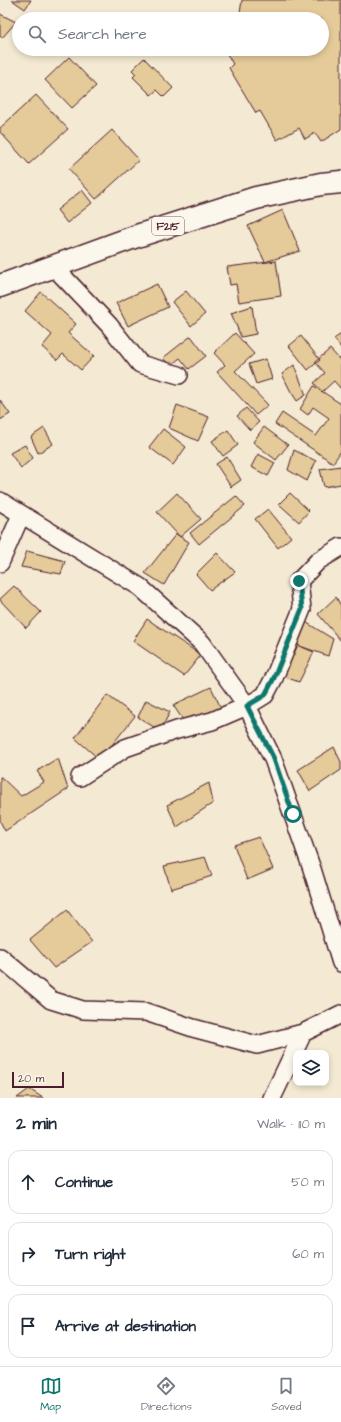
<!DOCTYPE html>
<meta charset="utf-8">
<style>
:root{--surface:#fff;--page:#f6f6f7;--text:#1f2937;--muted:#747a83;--line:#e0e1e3;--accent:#0f766e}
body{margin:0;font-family:"Architects Daughter",sans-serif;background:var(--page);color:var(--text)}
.controls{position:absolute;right:12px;bottom:12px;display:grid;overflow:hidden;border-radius:8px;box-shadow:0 2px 6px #0003}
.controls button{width:36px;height:36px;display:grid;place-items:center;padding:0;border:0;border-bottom:1px solid var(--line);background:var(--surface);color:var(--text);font:20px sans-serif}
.scale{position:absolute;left:12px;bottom:10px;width:52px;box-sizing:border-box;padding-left:4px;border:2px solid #4a1f2b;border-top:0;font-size:11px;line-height:14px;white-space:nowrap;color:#4a1f2b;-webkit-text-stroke:3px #fbf7ec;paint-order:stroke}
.stop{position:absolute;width:12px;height:12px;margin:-9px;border:3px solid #0f766e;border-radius:50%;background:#fff}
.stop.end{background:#0f766e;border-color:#fff;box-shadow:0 1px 4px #0008}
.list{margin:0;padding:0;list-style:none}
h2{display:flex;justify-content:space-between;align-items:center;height:52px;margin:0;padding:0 16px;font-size:17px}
h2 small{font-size:13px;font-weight:400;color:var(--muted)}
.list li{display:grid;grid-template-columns:26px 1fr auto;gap:12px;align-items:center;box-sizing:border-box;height:64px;margin:0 8px 8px;padding:0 8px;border:1px solid var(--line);border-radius:12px}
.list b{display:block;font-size:15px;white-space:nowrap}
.list em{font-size:13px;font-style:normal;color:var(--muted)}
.icon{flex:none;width:22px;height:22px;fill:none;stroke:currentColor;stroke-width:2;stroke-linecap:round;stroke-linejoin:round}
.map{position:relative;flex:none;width:341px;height:1098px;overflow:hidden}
.search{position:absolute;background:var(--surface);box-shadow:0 2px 6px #0003;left:12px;right:12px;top:12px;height:44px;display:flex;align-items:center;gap:10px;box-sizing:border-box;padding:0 14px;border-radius:22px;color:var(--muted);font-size:15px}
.sheet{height:268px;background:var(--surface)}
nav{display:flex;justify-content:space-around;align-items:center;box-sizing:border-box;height:56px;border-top:1px solid var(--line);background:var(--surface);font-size:11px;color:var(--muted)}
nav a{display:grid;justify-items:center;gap:2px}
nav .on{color:var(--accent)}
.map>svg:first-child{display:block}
</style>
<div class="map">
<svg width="341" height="1098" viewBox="0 0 341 1098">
<rect width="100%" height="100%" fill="#f4ead3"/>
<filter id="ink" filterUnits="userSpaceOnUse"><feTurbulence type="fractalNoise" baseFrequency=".025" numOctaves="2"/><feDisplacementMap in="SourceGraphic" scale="8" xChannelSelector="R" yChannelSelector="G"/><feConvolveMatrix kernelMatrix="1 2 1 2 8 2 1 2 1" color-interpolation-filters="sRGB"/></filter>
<g filter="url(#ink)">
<path fill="#e5ca9a" stroke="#4a1f2b" d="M 12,0 L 31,0 L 25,9 Z
M 242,0 L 341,0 L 341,129 L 321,142 L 315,133 L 305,139 L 299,128 L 277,140 L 260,111 L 256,113 L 229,68 L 233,64 L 224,49 L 322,49 L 322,19 L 231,19 L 240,13 Z
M 0,14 L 16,22 L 2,38 L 0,36 Z
M 69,57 L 96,86 L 72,108 L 45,80 Z
M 144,58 L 173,88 L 164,97 L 157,90 L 151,95 L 133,77 L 136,74 L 132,70 Z
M 36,95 L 68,129 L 29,164 L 0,132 L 0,128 Z
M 112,130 L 139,160 L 96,199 L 69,169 Z
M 82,190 L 92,203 L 67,223 L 57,210 Z
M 283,210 L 300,251 L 265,262 L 248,226 Z
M 276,261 L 281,296 L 239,302 L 236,284 L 230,285 L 227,267 Z
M 157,284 L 168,307 L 128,326 L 116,303 Z
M 186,291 L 205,314 L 191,326 L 172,302 Z
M 41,292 L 76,324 L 68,333 L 94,356 L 81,370 L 63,354 L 57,360 L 42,347 L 52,335 L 25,311 Z
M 252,306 L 256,334 L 241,337 L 231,313 Z
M 235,333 L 254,354 L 235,371 L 268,405 L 256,415 L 217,372 L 225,365 L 214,353 Z
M 341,334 L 341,348 L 334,339 Z
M 191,336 L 206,356 L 189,369 L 180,358 L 170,366 L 163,358 Z
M 301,336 L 320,360 L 308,370 L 289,346 Z
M 330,349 L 341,361 L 341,389 L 334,381 L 322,392 L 314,383 L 325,373 L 315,362 Z
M 266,359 L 272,379 L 256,384 L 249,364 Z
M 294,365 L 306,395 L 297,401 L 290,390 L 282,374 Z
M 314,386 L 341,404 L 341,451 L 333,463 L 275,424 L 282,413 L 316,436 L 329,418 L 313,407 L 308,415 L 300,409 Z
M 0,400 L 10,414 L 0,420 Z
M 177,405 L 209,417 L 198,441 L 169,428 Z
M 246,408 L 259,422 L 250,430 L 237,416 Z
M 264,427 L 288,445 L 276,460 L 253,442 Z
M 44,428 L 53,444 L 38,453 L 31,437 Z
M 163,429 L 186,447 L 173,465 L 149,447 Z
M 228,430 L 238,445 L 223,456 L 212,441 Z
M 25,445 L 33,458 L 21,468 L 10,453 Z
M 294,450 L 316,461 L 307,481 L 288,470 Z
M 258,454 L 275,463 L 268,476 L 251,467 Z
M 227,457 L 241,480 L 231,487 L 216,464 Z
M 341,466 L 341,484 L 324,487 L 320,469 Z
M 177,493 L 201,519 L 180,537 L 157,512 Z
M 290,493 L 309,511 L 299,522 L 279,504 Z
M 236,496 L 245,506 L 199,544 L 190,533 Z
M 268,509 L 291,537 L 278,548 L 255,519 Z
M 176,534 L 189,542 L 164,585 L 145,573 Z
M 27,551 L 65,561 L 61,574 L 21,567 Z
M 217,553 L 235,572 L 210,590 L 196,574 Z
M 14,586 L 41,612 L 26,628 L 0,600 L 0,599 Z
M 336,597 L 341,606 L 341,641 L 318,614 Z
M 147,619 L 201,655 L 184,676 L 133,641 Z
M 304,621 L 333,639 L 328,656 L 297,645 Z
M 290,642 L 314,652 L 299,682 L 277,674 Z
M 211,687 L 222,710 L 187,726 L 173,705 Z
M 107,695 L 135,716 L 100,760 L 75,738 Z
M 146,700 L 170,712 L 160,731 L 138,717 Z
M 334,747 L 341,762 L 341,770 L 310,791 L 298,770 Z
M 58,758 L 68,789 L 5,831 L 0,821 L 0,777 L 1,777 L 21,796 L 44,782 L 37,771 Z
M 209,783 L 213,803 L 177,827 L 167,805 Z
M 259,837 L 273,869 L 247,880 L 234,845 Z
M 205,857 L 212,876 L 171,889 L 164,866 Z
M 67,910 L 92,942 L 54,968 L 30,940 Z
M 29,1089 L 43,1098 L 17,1098 Z"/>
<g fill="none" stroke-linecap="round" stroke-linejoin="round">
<defs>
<path id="minor" d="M 54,267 L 109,325 L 140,364 L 179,375
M 0,501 L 140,587 L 202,643 L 247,706 L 273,759 L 312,869 L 341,963
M 0,563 L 21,515
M 80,777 L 125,748 L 177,730 L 212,721 L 247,706 L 265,695 L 274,678 L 302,609 L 299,581 L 318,561 L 341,547
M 0,957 L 51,1000 L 83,1010 L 146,1012 L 193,1028 L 257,1045 L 303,1033 L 341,1014
M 272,1098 L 303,1033"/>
<path id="major" d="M 0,286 L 137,236 L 256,198 L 321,184 L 341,182"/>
</defs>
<use href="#minor" stroke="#4a1f2b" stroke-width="20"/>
<use href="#major" stroke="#4a1f2b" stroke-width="25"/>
<use href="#minor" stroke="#fbf7ec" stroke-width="17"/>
<use href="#major" stroke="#fbf7ec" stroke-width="22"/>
</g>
</g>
<g fill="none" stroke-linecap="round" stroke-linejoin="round" filter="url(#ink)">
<path stroke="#0f766e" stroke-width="5" d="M 293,814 L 274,759 L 247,706 L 265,695 L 274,678 L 302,609 L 299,581"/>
</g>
<g text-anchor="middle" stroke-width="3" stroke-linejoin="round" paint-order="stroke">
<rect fill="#fbf7ec" stroke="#7f6065" stroke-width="1" x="152" y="217" width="32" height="18" rx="3"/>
<g font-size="11" font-weight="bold" fill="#4a1f2b">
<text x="168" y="230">F215</text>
</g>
</g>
</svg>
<div class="controls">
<button><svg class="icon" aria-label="layers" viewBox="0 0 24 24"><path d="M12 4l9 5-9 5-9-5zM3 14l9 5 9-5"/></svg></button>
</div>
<div class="scale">20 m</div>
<div class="stop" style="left:293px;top:814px"></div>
<div class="stop end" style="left:299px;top:581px"></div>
<div class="search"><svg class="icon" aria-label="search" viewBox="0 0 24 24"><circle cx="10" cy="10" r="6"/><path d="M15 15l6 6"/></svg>Search here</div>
</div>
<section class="sheet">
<h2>2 min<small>Walk · 110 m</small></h2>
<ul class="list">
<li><svg class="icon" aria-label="ahead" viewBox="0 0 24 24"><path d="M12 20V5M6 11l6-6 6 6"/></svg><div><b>Continue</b></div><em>50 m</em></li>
<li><svg class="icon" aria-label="right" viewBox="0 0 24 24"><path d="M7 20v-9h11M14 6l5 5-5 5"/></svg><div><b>Turn right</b></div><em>60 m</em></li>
<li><svg class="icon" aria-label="arrive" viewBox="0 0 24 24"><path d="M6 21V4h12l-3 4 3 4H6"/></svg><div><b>Arrive at destination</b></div></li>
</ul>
</section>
<nav>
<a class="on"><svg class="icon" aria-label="map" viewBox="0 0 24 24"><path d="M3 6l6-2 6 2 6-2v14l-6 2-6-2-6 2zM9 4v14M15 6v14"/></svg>Map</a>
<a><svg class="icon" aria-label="directions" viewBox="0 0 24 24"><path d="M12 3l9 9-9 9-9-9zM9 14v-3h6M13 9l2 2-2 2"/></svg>Directions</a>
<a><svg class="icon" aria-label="saved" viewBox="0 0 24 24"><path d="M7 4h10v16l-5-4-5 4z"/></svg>Saved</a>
</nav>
